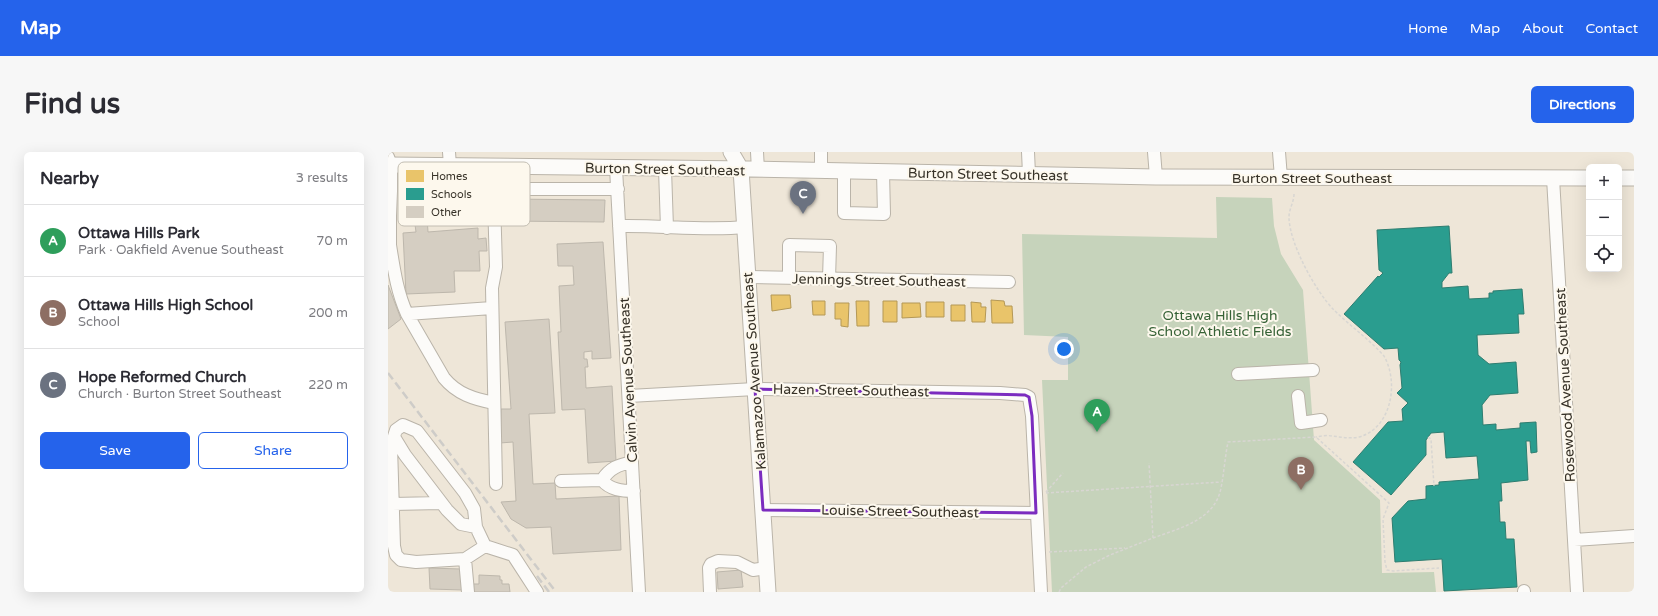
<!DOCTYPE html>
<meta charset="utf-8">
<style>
:root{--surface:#fff;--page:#f7f7f7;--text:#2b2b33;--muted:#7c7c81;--line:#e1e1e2;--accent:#2563eb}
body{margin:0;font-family:"Varela Round",sans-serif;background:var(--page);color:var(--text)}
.controls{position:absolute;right:12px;top:12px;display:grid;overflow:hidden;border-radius:6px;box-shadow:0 4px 16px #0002}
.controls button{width:36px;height:36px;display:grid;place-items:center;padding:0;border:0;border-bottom:1px solid var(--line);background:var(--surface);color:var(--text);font:20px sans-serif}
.you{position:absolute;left:676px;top:197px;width:14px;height:14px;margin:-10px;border:3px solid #fff;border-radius:50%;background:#1a73e8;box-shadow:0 0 0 6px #1a73e833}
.badge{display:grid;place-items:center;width:26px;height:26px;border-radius:50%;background:var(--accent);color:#fff;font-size:13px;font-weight:700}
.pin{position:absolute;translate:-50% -33px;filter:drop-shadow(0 1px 2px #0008)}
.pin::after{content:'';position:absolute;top:21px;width:14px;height:12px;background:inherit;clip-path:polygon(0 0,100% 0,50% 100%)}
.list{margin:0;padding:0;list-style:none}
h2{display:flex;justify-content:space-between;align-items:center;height:52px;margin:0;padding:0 16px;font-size:17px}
h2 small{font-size:13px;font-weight:400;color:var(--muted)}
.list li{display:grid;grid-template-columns:26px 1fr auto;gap:12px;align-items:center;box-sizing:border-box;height:72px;padding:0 16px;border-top:1px solid var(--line)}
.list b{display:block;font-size:15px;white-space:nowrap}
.list p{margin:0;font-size:13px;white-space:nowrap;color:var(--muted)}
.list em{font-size:13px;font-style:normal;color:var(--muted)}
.actions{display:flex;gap:8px;padding:12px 16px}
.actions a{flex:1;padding:9px 0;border:1px solid var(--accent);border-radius:6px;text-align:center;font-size:14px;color:var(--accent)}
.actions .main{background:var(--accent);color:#fff}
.icon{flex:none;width:22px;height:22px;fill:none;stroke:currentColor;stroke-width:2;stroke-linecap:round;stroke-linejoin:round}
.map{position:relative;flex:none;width:1246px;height:440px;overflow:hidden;border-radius:6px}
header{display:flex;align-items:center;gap:24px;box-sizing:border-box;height:56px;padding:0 20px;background:var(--accent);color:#fff}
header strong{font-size:19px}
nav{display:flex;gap:22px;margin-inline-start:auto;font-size:14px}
.intro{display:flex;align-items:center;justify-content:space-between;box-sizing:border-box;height:96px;padding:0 24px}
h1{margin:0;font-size:28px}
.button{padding:10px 18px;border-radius:6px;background:var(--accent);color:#fff;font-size:14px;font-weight:700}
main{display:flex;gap:24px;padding:0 24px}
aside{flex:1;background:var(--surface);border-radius:6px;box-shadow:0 4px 16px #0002}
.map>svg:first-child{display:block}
</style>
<header>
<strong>Map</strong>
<nav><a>Home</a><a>Map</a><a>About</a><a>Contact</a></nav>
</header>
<div class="intro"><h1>Find us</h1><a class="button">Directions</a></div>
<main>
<aside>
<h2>Nearby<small>3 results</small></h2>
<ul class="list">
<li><span class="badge" style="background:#2e9e5b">A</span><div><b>Ottawa Hills Park</b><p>Park · Oakfield Avenue Southeast</p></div><em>70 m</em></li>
<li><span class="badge" style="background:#8d6e63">B</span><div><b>Ottawa Hills High School</b><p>School</p></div><em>200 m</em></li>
<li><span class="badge" style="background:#6b7280">C</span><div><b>Hope Reformed Church</b><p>Church · Burton Street Southeast</p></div><em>220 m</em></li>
</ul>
<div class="actions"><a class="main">Save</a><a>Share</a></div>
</aside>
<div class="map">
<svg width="1246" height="440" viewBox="0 0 1246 440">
<rect width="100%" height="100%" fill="#eee6d8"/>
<path fill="#c6d3bb" d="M 828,45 L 884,46 L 886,74 L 893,102 L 915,138 L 926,288 L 992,348 L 994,421 L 1046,420 L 1048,440 L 664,440 L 654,228 L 680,228 L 680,185 L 636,183 L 634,82 L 829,86 Z"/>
<path fill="#e9c46a" stroke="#b49856" d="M 383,143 L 402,143 L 403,156 L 384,159 Z
M 603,148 L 616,149 L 617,154 L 624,154 L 625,171 L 604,171 Z
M 424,149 L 437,149 L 437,163 L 425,163 Z
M 468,149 L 481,149 L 481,174 L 469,174 Z
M 495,149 L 509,149 L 509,170 L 495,170 Z
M 538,150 L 556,150 L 556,165 L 538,165 Z
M 583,150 L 593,151 L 593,155 L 598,155 L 597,170 L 584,170 Z
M 447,151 L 461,151 L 460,175 L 453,174 L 453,167 L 447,167 Z
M 514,151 L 532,151 L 533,165 L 514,166 Z
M 563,153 L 577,153 L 577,169 L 563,169 Z"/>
<path fill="#2a9d8f" stroke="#2e7d70" d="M 1061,74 L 1064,121 L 1061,121 L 1054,130 L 1054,136 L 1080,134 L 1081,147 L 1101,146 L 1101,141 L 1105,141 L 1105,139 L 1134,137 L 1136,162 L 1130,162 L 1131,181 L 1089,183 L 1090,203 L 1101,212 L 1128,210 L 1130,241 L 1102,243 L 1094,253 L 1095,273 L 1108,272 L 1108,278 L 1132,276 L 1132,271 L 1148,270 L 1149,300 L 1143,301 L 1142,289 L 1138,289 L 1140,328 L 1113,331 L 1114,349 L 1111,349 L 1112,370 L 1117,370 L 1118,387 L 1126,387 L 1129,435 L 1056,439 L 1054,407 L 1007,410 L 1004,366 L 1020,349 L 1038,347 L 1038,334 L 1051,333 L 1051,330 L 1091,327 L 1089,304 L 1058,306 L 1056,280 L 1043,281 L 1038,288 L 1038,303 L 1003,343 L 965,310 L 1000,270 L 1015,269 L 1014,257 L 1020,251 L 1009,241 L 1014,236 L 1012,213 L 1013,210 L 1011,208 L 1010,196 L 996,197 L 956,162 L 990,124 L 991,125 L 995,121 L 991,118 L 989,78 Z"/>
<path fill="#d5cec2" stroke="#bdb7ac" d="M 13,26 L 23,26 L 23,29 L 53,30 L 52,60 L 40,59 L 40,65 L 39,65 L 40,80 L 90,76 L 90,87 L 98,86 L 99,99 L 91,99 L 92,119 L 66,119 L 67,140 L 18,142 L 15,81 L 28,80 L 26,65 L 12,65 Z
M 118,47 L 217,48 L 216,70 L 118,69 Z
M 215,90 L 223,206 L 204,207 L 204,199 L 196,200 L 196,207 L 199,207 L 200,215 L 197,215 L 198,236 L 224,234 L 228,309 L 200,311 L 197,257 L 174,258 L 170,180 L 173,180 L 171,134 L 186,133 L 185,114 L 170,114 L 169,92 Z
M 0,133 L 13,167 L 0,177 Z
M 161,167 L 167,261 L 141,262 L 145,332 L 167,331 L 168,347 L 231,344 L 233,398 L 165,402 L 163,375 L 138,376 L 123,367 L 113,350 L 128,349 L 125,290 L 112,291 L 113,257 L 123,257 L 117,170 Z
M 41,416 L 73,417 L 75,438 L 42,437 Z
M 353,418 L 355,435 L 330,437 L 329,420 Z
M 91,423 L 112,424 L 112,428 L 114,428 L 114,432 L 121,432 L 122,440 L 84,440 L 84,432 L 91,432 Z"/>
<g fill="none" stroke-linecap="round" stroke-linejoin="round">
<defs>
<path id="minor" d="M 61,0 L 62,14
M 369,0 L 370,18
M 433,0 L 433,19
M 640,0 L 641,22
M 766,0 L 768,25
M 891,0 L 893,26
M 0,5 L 3,13 L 3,39 L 0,39
M 105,14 L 108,115 L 104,136 L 108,332
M 228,16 L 251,440
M 277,17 L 279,76
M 456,19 L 456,61 L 496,62 L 495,20
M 1165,26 L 1189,440
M 106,37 L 230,37
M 0,64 L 2,64 L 2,93 L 0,94
M 2,64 L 3,39
M 231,74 C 274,73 315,79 357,75
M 2,93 C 6,118 9,140 19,162 L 104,156
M 361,125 L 621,130
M 401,126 L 401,93 L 442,94 L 441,127
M 19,162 L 56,226 C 69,242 86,247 106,251
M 850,222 L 925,218
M 241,244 L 367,237 L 612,241 L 637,243 L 641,245 L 644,264 L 653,440
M 910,244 L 913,271 L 933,268
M 6,285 L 17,303 L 59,358 L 73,372 L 88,375
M 244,310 C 230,313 222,316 214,328 C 222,338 234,339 246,339
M 173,329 L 214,328
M 4,352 L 53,351
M 375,358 L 648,361
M 1186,388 L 1246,384
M 97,394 L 77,407 L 28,410 L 13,408 L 8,403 L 6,394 L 3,294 L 8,278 L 15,273 L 29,279 L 77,341 L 86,357 L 88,375 L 97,394 L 125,403 L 149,440
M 77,407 L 80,440
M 1136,439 L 1136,440
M 322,440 L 321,416 L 323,412 L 330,409 L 349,410 L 365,418 L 379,416"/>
<path id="major" d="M 343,0 L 353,17 L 380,440
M 0,13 L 362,17 L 768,25 L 1201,26
M 1231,26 L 1246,26"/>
</defs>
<use href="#minor" stroke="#bab4a9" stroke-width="14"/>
<use href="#major" stroke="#bab4a9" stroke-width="17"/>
<path stroke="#d8d6d2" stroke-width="1.5" stroke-dasharray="3 2" stroke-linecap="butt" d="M 906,42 C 906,50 901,57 901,65 C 901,91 928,140 946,158 C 962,174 981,187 996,204 C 1011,230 1004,276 971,285 C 961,287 953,285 944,284 C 939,283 933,284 928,285
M 1040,285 L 1043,287 L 1046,334
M 658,340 L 675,321
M 658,341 L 833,330
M 765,386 C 792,376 827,368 833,336 C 836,321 837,305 840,290 L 928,285 L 1001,351 L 995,367 L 997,410 L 999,418 L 1005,419 L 1051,416
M 661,400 L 737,396
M 671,440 L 673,436 L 698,415 L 722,403 L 765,386 L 761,311"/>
<use href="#minor" stroke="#fcfbf9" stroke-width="12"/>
<use href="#major" stroke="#fcfbf9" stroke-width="15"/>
<path stroke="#ceccc8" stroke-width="2.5" stroke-dasharray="8 4" stroke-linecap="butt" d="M 0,221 L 168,440
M 149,424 L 161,440"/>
</g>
<path fill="none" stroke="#7b2cbf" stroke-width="3" stroke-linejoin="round" d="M 367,237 L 637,243 L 641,245 L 644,264 L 648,361 L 375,358 Z"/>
<g text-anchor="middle" stroke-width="4" stroke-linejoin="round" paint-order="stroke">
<g font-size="14" fill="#373228" stroke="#fdf8ed">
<text transform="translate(277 17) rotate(1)" y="5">Burton Street Southeast</text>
<text transform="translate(600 22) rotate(1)" y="5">Burton Street Southeast</text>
<text x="924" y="31">Burton Street Southeast</text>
<text transform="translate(491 128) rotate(1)" y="5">Jennings Street Southeast</text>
<text transform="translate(366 219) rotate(-94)" y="5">Kalamazoo Avenue Southeast</text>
<text transform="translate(240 228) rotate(-93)" y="5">Calvin Avenue Southeast</text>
<text transform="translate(1177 233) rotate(-93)" y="5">Rosewood Avenue Southeast</text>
<text transform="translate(463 238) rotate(1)" y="5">Hazen Street Southeast</text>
<text transform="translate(512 359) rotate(1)" y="5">Louise Street Southeast</text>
</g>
<g font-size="14" fill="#366236" stroke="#fdf8ed">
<text x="832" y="168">Ottawa Hills High<tspan x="832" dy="16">School Athletic Fields</tspan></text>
</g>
</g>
<rect x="10" y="10" width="132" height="64" rx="6" fill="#fdf8ed" stroke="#c2bdb2" stroke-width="1"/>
<rect x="18" y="18" width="18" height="12" fill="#e9c46a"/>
<rect x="18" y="36" width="18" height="12" fill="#2a9d8f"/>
<rect x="18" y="54" width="18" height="12" fill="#d5cec2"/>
<g font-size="11" fill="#373228">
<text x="43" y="28">Homes</text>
<text x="43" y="46">Schools</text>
<text x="43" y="64">Other</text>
</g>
</svg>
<div class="controls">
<button>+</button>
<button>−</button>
<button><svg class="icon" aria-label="locate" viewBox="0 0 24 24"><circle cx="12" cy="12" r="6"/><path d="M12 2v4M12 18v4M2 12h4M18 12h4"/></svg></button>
</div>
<div class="you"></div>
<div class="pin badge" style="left:709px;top:280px;background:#2e9e5b">A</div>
<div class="pin badge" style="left:913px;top:338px;background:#8d6e63">B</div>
<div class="pin badge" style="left:415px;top:62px;background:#6b7280">C</div>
</div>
</main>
